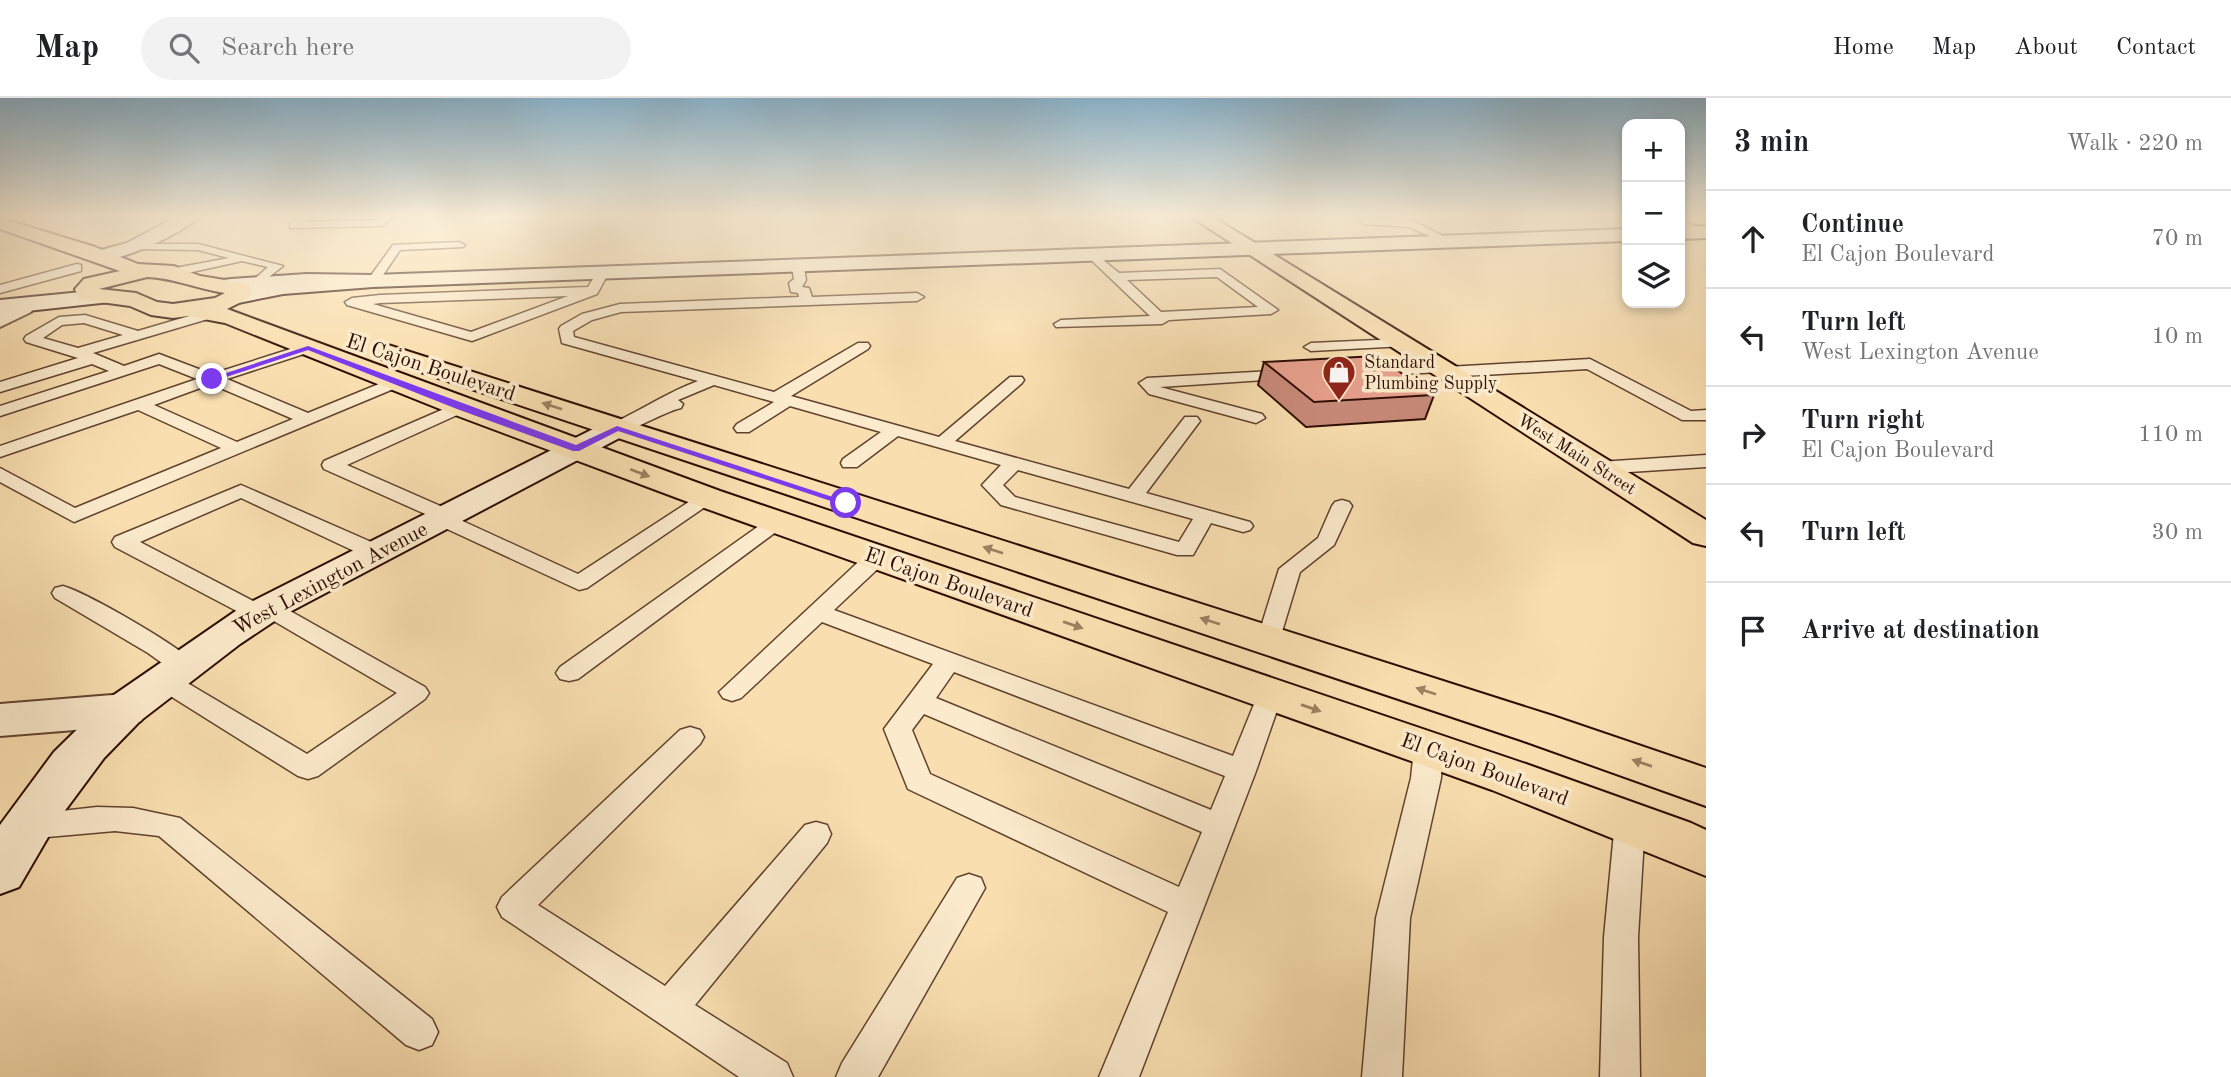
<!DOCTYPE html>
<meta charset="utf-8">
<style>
:root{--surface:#fff;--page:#f2f2f2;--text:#202124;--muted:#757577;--line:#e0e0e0}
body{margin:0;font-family:"Old Standard TT",serif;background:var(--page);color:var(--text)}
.controls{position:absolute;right:21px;top:21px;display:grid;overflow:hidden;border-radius:14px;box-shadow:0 4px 10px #0003}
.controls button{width:63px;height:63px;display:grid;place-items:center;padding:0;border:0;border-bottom:2px solid var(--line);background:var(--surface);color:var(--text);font:35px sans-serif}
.stop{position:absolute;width:21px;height:21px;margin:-16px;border:5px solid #7c3aed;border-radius:50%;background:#fff}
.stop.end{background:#7c3aed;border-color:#fff;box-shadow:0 2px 7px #0008}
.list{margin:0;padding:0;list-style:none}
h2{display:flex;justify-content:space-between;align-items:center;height:91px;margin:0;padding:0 28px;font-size:30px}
h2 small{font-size:23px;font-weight:400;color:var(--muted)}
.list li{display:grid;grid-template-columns:46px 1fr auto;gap:21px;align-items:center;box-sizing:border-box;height:98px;padding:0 28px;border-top:2px solid var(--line)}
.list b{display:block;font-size:26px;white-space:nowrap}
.list p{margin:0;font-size:23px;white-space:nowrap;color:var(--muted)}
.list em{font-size:23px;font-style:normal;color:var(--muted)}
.icon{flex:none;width:38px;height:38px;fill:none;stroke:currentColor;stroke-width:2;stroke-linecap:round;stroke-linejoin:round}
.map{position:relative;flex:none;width:1706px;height:979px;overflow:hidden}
header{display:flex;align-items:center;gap:42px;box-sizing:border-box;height:98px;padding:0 35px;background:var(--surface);border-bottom:2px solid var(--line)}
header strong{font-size:33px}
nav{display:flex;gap:38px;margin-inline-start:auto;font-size:24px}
.search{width:490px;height:63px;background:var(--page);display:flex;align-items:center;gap:18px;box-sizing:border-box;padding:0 24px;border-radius:38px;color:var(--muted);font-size:26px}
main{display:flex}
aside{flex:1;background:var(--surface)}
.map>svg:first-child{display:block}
</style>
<header>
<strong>Map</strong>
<div class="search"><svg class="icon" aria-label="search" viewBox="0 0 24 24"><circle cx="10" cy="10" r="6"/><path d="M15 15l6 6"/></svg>Search here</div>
<nav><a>Home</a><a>Map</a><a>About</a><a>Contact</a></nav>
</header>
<main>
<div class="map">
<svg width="1706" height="979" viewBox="0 0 1706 979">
<rect width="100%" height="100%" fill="#f9dfb0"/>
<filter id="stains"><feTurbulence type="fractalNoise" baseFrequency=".00286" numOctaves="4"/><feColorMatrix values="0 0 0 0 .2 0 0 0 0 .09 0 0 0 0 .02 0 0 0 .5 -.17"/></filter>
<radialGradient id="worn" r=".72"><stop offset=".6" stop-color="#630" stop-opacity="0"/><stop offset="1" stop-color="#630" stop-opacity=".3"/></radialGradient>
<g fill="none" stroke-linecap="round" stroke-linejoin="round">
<defs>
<path id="lane" d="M 152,118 L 177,118 L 189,123 L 184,126 Z
M 299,118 L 311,118 L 305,124 L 379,122 L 383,118 L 394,118 L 382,128 L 290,130 L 290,126 Z
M 1351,118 L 1394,122 L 1389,118 L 1403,118 L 1455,144 L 1449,147 L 1409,129 L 1365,126 Z
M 1680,123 L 1706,131 L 1706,137 L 1680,130 Z
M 459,144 L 465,147 L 463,149 L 400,152 L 377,186 L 373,187 L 367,183 L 393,147 Z
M 134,146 L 198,146 L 283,168 L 256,189 L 250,185 L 268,169 L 242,163 L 174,178 L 168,174 L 170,171 L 229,160 L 198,152 L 130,151 L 130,147 Z
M 1092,153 L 1119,175 L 1220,171 L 1278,212 L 1271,216 L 1169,222 L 1162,226 L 1056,229 L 1054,226 L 1061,222 L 1150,218 L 1088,159 L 1088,155 ZM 1217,179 L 1258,209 L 1161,214 L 1127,182 Z
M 798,165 L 804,169 L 806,182 L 802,189 L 809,190 L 812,199 L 917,195 L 924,199 L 917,203 L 621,214 L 592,222 L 573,233 L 574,239 L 774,294 L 858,245 L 868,245 L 870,248 L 868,251 L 791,298 L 939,339 L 1010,279 L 1022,279 L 1024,282 L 1022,285 L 955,343 L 1129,391 L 1185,319 L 1197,319 L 1200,323 L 1146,395 L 1250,424 L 1253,428 L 1250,432 L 1243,434 L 1211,425 L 1193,457 L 1177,457 L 1001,407 L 982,387 L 1001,367 L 898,338 L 857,369 L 843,369 L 841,365 L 843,361 L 881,334 L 790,308 L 749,334 L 737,334 L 734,330 L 737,326 L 774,304 L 714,287 L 678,302 L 683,306 L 681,310 C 662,314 627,338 611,334 L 608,330 L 611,326 C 642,312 666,295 698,283 L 562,245 L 559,231 L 561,228 L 582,216 L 620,206 L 799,199 L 798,195 L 791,194 L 789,185 L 794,181 L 792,169 ZM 1018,372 L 1193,421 L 1179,444 L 1015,399 L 1003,387 Z
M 77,166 L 81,167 L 81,173 L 0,195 L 0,187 Z
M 603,170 L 609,174 L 597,196 L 472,243 L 347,207 L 345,204 L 352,200 L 380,197 L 588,189 L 599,171 ZM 568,198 L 471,234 L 373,206 L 380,205 Z
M 213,211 L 220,215 L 218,218 L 93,255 L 124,268 L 159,256 L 212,276 L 303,247 L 313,247 L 315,250 L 313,253 L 227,281 L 308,315 L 391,281 L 397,279 L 405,284 L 403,287 L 74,424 L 0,384 L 0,370 L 75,410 L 221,350 L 138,312 L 0,359 L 0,348 L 197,281 L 159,266 L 0,318 L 0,308 L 109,273 L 92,266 L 0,294 L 0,284 L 78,260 L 26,244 L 24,241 L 26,238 L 59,219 L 85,217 L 138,233 ZM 84,225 L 123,237 L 78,250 L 43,240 L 62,227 ZM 211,286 L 293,321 L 237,344 L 154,307 Z
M 1400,241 L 1405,242 L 1407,245 L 1405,248 L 1311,253 L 1304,249 L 1311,245 Z
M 1590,261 L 1691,313 L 1706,312 L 1706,322 L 1682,322 L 1587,271 L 1448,279 L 1441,274 L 1366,278 L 1358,273 L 1366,268 L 1440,265 L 1447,269 Z
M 1290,272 L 1296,274 L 1298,277 L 1296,280 L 1160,289 L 1262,316 L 1265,320 L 1256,325 L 1149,296 L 1139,285 L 1147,280 Z
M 460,304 L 466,305 L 468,309 L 466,313 L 347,367 L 454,414 L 456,420 L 578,476 L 701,396 L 715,396 L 718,400 L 587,490 L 579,492 L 434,425 L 432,419 L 324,371 L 322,367 L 324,363 Z
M 1706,357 L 1706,369 L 1599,376 L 1590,370 L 1599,364 Z
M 241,387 L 385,450 L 388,455 L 385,460 L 369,460 L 241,400 L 140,444 L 259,506 L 268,503 L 276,505 L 425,589 L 429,595 L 425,601 L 318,678 L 308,681 L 298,678 L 156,589 L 152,583 L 156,577 L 165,574 L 174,577 L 307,656 L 397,595 L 267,519 L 258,522 L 250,520 L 115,449 L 112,444 L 115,439 Z
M 1342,402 L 1349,404 L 1352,408 L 1334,447 L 1300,474 L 1278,547 L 1269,550 L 1260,547 L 1257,542 L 1279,471 L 1318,440 L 1332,408 L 1335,404 Z
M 777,418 L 784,420 L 787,424 L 784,428 L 578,581 L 569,583 L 560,581 L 556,575 L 560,569 L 770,420 Z
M 877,452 L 885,454 L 888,459 L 885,464 L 834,512 L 1233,658 L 1261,589 L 1270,586 L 1279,589 L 1283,595 L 1256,673 L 1139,979 L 1099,979 L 1168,814 L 908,691 L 884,631 L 933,566 L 822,524 L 741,600 L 732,603 L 723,600 L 719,594 L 869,454 ZM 954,574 L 1225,678 L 1211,712 L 936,600 ZM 924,616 L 1202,734 L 1179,789 L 930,676 L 912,632 Z
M 63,488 C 85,494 186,551 198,569 L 194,575 L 185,577 L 176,575 L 148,555 L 55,500 L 52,495 L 55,490 Z
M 690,629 L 700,632 L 704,639 L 700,646 L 538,807 L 665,888 L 805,727 L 816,724 L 827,727 L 831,736 L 827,745 L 695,907 L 787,965 L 793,979 L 739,979 L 502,819 L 497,809 L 502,799 L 680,632 Z
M 1428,641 L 1438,644 L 1442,651 L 1441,680 L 1410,820 L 1402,979 L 1362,979 L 1376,820 L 1411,680 L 1414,651 L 1418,644 Z
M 97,709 L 133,710 L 180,720 L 432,921 L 438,934 L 432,947 L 419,952 L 406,947 L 159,738 L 115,733 L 25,741 L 14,738 L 10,729 L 14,720 L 25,717 Z
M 1630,712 L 1641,715 L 1645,724 L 1638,839 L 1640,979 L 1600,979 L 1604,839 L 1615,724 L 1619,715 Z
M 969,776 L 981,780 L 985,790 L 878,979 L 836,979 L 842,965 L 957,780 Z"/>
<path id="street" d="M 178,118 L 200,118 C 186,134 115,167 94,162 L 91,158 L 94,154 L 127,145 Z
M 23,202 L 31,204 L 34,209 L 31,214 L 0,229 L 0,212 Z
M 125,596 L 141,601 L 148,612 L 141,623 L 125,628 L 0,638 L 0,606 Z"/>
<path id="secondary" d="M 1706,128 L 1706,140 L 1680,141 L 1680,129 Z
M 1627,131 L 1627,143 L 373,189 L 283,196 L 238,205 L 230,203 L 227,198 L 230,193 L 223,192 L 220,187 L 223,182 L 231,181 L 307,176 L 373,177 Z
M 102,192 L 110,194 L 113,199 L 110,204 L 0,216 L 0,202 Z
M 617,321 L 627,324 L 632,330 L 627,336 L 282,518 L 240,546 L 140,623 L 104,660 L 58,722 L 19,789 L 0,796 L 0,727 L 54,654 L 108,601 L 243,508 L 607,324 Z"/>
<path id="primary" d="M 1190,118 L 1211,118 L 1706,422 L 1706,448 L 1693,445 Z
M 0,120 L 95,149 L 138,166 L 174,168 L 200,178 L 249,186 L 252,195 L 249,200 L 227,211 L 720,393 L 1526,666 L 1691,725 L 1706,732 L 1706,778 L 1492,692 L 696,407 L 450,315 L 225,225 L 188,218 L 173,220 L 151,217 L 130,208 L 79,201 L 75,191 L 84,181 L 120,173 L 0,131 ZM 147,179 C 174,180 198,191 225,195 L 215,200 L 173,206 L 157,204 L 136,195 L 99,191 Z
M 385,246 L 1553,618 L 1706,670 L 1706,708 L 1521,642 L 376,259 L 372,254 L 376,249 Z"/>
</defs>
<use href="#lane" stroke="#60422e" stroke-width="3"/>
<use href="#street" stroke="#60422e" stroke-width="4"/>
<use href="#secondary" stroke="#2d0d02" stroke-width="4"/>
<use href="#primary" stroke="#2d0d02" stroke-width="4"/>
<use href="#lane" fill="#fbeacc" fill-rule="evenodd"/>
<use href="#street" fill="#fbeacc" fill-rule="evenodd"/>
<use href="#secondary" fill="#fbeacc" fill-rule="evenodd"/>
<use href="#primary" fill="#f9dfb0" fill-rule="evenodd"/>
</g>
<path fill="#c88a7a" stroke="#2d0d02" stroke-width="2" d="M 1264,264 L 1434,297 L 1425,321 L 1306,329 L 1258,287 Z"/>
<path fill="#e8a08e" stroke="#2d0d02" stroke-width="2" d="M 1376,258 L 1434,297 L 1314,304 L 1264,264 Z"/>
<defs><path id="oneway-solid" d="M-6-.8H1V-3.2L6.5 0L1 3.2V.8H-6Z" transform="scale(1.75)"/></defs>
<g fill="#9d8062">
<use href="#oneway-solid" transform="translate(552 308) rotate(-162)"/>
<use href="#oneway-solid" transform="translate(640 375) rotate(21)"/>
<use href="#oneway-solid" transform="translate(993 452) rotate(-162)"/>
<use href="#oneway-solid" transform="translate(1210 523) rotate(-162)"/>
<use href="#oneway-solid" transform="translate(1073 527) rotate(19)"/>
<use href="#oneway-solid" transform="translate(1426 593) rotate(-162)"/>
<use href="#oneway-solid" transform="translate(1311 610) rotate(19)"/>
<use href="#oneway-solid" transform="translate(1642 665) rotate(-161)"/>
</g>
<linearGradient id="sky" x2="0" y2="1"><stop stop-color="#8bb7d2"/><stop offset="0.46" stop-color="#fcf1db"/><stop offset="1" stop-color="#fcf1db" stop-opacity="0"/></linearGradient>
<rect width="1706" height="256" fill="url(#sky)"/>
<path fill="#7c3aed" d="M 308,248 L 576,347 L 617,328 L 851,405 L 843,407 L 618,333 L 579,353 L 573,353 L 457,311 L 308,252 L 214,283 L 208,281 Z"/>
<defs>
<symbol id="shop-pin" viewBox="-11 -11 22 30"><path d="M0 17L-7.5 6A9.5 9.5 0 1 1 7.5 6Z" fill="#8f2418" stroke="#fbeacc"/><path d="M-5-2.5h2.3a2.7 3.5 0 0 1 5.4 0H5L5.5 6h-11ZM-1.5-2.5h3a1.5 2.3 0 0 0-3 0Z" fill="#fff"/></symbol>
</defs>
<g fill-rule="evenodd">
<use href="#shop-pin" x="1320" y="255" width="38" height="52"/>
</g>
<g text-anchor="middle" stroke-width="7" stroke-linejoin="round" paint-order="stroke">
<g font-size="18" fill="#2d0d02" stroke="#fbeacc" text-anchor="start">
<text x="1364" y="270">Standard<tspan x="1364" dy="21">Plumbing Supply</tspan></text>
</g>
<g font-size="18" fill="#2d0d02" stroke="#fbeacc">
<text transform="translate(1577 356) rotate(32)" y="6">West Main Street</text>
</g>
<g font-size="21" fill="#2d0d02" stroke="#fbeacc">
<text transform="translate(431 269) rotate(18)" y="7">El Cajon Boulevard</text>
<text transform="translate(330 480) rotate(-28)" y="7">West Lexington Avenue</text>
<text transform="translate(949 484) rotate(19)" y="7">El Cajon Boulevard</text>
<text transform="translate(1485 671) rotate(20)" y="7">El Cajon Boulevard</text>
</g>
</g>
<rect width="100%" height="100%" filter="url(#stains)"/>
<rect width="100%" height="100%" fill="url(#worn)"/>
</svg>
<div class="controls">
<button>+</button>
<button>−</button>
<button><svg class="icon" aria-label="layers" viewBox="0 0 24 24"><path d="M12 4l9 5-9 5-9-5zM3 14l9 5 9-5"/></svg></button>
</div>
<div class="stop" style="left:846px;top:405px"></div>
<div class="stop end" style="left:212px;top:281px"></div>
</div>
<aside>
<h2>3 min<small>Walk · 220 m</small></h2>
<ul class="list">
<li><svg class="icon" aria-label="ahead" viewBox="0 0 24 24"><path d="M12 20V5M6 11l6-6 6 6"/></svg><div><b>Continue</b><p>El Cajon Boulevard</p></div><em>70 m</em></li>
<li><svg class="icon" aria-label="left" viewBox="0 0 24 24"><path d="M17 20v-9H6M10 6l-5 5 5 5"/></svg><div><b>Turn left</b><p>West Lexington Avenue</p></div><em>10 m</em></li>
<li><svg class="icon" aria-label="right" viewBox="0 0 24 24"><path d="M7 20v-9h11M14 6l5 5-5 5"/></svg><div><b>Turn right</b><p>El Cajon Boulevard</p></div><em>110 m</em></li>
<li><svg class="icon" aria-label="left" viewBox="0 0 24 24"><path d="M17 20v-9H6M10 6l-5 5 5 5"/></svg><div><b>Turn left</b></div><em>30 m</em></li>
<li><svg class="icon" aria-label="arrive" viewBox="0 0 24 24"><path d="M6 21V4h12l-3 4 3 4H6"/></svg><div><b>Arrive at destination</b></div></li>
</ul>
</aside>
</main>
